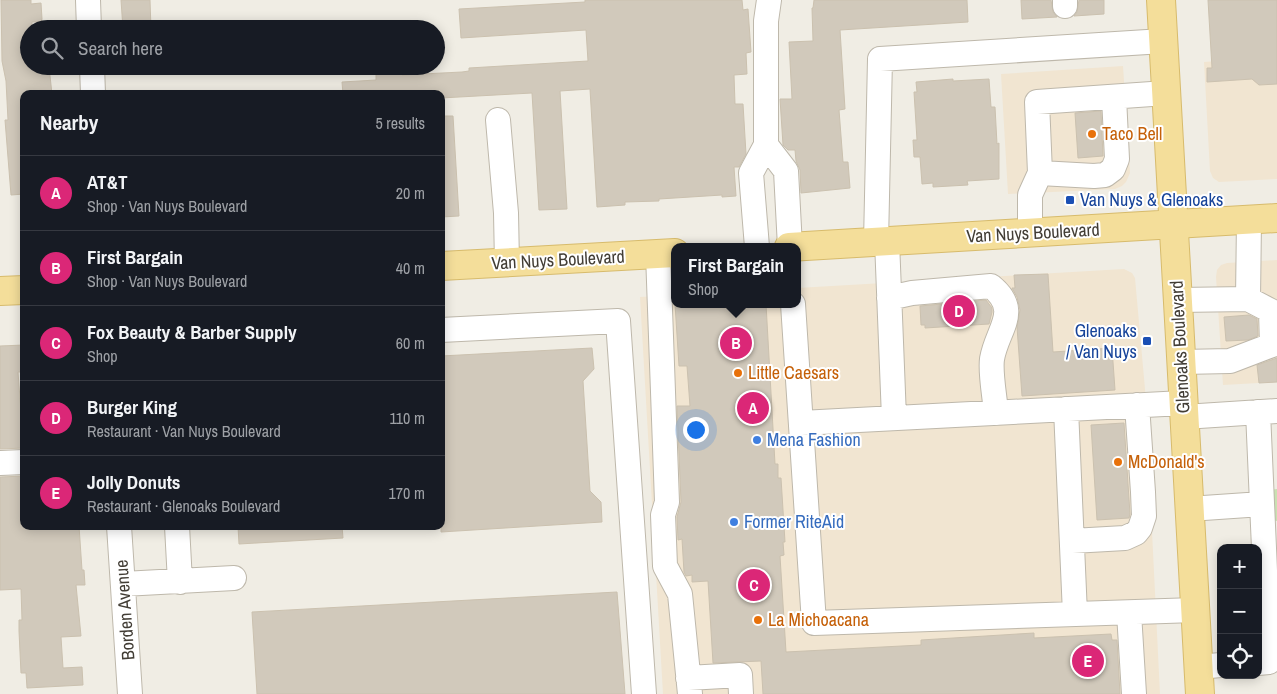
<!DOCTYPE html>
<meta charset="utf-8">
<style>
:root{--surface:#171b24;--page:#242831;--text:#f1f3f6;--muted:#9ea1a6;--line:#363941;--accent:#db2777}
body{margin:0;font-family:"Archivo Narrow",sans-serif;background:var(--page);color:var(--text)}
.controls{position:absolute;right:15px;bottom:15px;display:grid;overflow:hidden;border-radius:10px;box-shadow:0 2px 12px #0003}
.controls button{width:45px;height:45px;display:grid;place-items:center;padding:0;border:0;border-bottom:1px solid var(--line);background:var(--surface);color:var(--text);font:25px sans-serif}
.you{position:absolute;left:695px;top:429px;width:18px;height:18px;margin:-12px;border:4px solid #fff;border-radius:50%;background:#1a73e8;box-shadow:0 0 0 8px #1a73e833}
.badge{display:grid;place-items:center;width:32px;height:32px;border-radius:50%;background:var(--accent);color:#fff;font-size:16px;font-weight:700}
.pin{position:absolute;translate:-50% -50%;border:2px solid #fff;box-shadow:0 1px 5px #0006}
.popup{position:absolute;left:671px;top:243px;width:130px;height:65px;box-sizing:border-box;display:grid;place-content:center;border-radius:10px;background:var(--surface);filter:drop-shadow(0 1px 4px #0005);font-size:16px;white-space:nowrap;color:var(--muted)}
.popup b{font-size:19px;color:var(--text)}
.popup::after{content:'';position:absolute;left:50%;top:100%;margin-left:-10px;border:10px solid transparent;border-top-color:var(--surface)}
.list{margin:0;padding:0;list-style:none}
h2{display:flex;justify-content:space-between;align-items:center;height:65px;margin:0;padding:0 20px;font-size:21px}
h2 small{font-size:16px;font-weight:400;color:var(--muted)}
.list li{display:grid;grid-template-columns:32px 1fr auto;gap:15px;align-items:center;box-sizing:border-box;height:75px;padding:0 20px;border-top:1px solid var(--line)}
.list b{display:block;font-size:19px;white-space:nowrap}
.list p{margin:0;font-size:16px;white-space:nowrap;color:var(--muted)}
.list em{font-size:16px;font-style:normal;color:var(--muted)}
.icon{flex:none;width:28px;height:28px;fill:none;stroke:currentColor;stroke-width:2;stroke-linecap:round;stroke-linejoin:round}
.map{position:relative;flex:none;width:1277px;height:694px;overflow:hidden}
.search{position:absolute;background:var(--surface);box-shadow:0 2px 12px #0003;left:20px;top:20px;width:425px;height:55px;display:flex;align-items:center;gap:12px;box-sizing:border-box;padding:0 18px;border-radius:28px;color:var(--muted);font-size:19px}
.panel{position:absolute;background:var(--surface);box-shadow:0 2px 12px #0003;left:20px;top:90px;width:425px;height:440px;border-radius:10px}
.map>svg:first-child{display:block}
</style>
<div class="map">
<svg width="1277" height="694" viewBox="0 0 1277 694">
<rect width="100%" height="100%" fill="#f0ede4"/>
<path fill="#f1e5d1" d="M 1277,57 L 1277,179 L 1219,182 L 1213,178 L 1210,171 L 1204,62 Z
M 1123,66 L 1130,173 L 1126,182 L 1122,186 L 1115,189 L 1008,194 L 1001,74 Z
M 1277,260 L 1277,382 L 1223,385 L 1216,277 L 1217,270 L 1221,265 L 1227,263 Z
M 1124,269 L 1132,273 L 1135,278 L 1145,389 L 1160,694 L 663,694 L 640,297 L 675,295 L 675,304 L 797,304 L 797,288 Z"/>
<path fill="#c9e1b1" d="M 1277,489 L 1277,521 L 1271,520 L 1270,490 Z"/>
<path fill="#d1c9bb" stroke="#cbc1af" d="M 1,0 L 31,0 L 31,4 L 41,3 L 42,19 L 41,22 L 32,22 L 32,29 L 29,29 L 29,66 L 49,67 L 52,94 L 24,94 L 24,194 L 11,195 L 5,120 L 8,120 L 6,81 L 2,61 Z
M 121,0 L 150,0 L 151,29 L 123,29 Z
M 585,0 L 742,0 L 743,10 L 748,9 L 751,52 L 746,53 L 747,74 L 734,75 L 735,104 L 743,104 L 746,154 L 739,167 L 734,167 L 736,196 L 722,197 L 722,195 L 659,199 L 659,201 L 625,202 L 625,205 L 597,207 L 590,89 L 560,91 L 567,209 L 539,210 L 532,93 L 441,98 L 441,94 L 343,94 L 342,82 L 376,80 L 376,66 L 401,66 L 402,75 L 462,72 L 469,71 L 469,68 L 588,61 L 586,30 L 461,38 L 459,9 L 585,2 Z
M 814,0 L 967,0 L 968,22 L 840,30 L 845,109 L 839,110 L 843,162 L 848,162 L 850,188 L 801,193 L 800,170 L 796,161 L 795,150 L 788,150 L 783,145 L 780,99 L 792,99 L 789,42 L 813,41 L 812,8 L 813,8 Z
M 1021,0 L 1051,0 L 1053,12 L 1057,17 L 1022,19 Z
M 1079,0 L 1104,0 L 1104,14 L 1074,16 L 1077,12 Z
M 1208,0 L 1277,0 L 1277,84 L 1259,85 L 1252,79 L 1207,82 L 1207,68 L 1212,68 Z
M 953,79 L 953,81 L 989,79 L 991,107 L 995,107 L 997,144 L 999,143 L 999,179 L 967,181 L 968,185 L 933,187 L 933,183 L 922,184 L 920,157 L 914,157 L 913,140 L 917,140 L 914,92 L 917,92 L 916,82 Z
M 1101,111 L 1103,156 L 1078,158 L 1075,113 Z
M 441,116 L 453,116 L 459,216 L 441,217 Z
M 1048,274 L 1053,352 L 1112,348 L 1115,390 L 1022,396 L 1017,327 L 1020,310 L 1017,297 L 1012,288 L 1015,288 L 1014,275 Z
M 986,300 L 992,308 L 992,312 L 989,324 L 925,328 L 925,325 L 921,325 L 920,306 Z
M 675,304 L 766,304 L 775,464 L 778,464 L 778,478 L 781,478 L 785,542 L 783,542 L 784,555 L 780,556 L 786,652 L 921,645 L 921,640 L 1034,633 L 1034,638 L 1111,634 L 1112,640 L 1117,640 L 1120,694 L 763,694 L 761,661 L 713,663 L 708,581 L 692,582 L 692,575 L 686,576 L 684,572 L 682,539 L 678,540 L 677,517 L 681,502 L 677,406 L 690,406 L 687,366 L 679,366 Z
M 1249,315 L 1257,319 L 1258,336 L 1248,340 L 1226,341 L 1224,317 Z
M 24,345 L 24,372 L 18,372 L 22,425 L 24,425 L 24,448 L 0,449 L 0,346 Z
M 592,348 L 594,369 L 583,381 L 590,491 L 601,502 L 602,522 L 441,532 L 441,356 Z
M 1277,358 L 1277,382 L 1259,383 L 1257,365 Z
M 1124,423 L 1130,514 L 1129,518 L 1097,520 L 1091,425 Z
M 24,476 L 24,526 L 79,526 L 82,570 L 84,570 L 85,585 L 76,585 L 81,636 L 61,637 L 63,668 L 82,667 L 83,685 L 27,688 L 26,673 L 21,673 L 19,631 L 19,620 L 22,620 L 21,589 L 0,590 L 0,477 Z
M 238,526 L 342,526 L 343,538 L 239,544 Z
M 617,592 L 625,694 L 257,694 L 252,612 Z"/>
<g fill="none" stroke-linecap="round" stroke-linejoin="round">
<defs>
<path id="minor" d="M 88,0 L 89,29
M 1065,0 L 1065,6
M 92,66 L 93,94
M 498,120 L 506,213 L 507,263
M 766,145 L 786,171 L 790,247
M 1040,173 L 1094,176 L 1105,175 L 1113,169 L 1117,159 L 1114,97
M 1030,233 L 1030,195 L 1040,173 L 1037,102 L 1166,93
M 887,241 L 894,418
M 876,242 L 880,59 L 1163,41
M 757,247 L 751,173 L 766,145 L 766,21 L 769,0
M 658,254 L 667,502 L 663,515 L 665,566 L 680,594 L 690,694
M 889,298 L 912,293 L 991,286 C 1022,311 997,329 992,359 C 990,374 995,397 996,413
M 1248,299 L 1249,220
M 1178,300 L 1248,299 L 1271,311 L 1272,345 L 1230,361 L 1182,362
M 793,304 L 814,623 L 1195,610
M 441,330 L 618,321 L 644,694
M 1066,409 L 1075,614
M 1258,412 L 1269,662 L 1258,663
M 1184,417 L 1277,411
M 801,423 L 1183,403
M 0,463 L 24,462
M 1189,509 L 1262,504
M 119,526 L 130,694
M 177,526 L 180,582
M 1072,541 L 1125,538 L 1136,533 L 1140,528 L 1144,516 L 1143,492 L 1137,405
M 123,584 L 234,578
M 1129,613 L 1134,694
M 1198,667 L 1221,665
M 688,678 L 740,675 L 741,694"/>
<path id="major" d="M 1161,0 L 1200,694
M 789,247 L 1277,218
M 441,266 L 675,253
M 0,291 L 24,290"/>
</defs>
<use href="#minor" stroke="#beb8ab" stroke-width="26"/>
<use href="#major" stroke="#d7bb6c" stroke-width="30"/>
<use href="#minor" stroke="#fff" stroke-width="24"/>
<use href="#major" stroke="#f4de9a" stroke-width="28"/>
</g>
<g fill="#e8710a" stroke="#fff" stroke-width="2">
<circle cx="1092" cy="134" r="5"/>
<circle cx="738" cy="373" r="5"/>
<circle cx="1118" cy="462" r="5"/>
<circle cx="758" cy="620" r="5"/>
</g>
<g fill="#1a4fb4" stroke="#fff" stroke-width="2">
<rect x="1065" y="195" width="10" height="10" rx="2.5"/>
<rect x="1142" y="336" width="10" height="10" rx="2.5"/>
</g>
<g fill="#3f7fe0" stroke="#fff" stroke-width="2">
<circle cx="757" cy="440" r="5"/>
<circle cx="734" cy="522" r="5"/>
</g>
<g text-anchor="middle" stroke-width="4" stroke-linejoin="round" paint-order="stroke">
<g font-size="18" fill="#c56008" stroke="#fff" text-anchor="start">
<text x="1102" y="140">Taco Bell</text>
<text x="748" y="379">Little Caesars</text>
<text x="1128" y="468">McDonald's</text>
<text x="768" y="626">La Michoacana</text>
</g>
<g font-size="18" fill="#164399" stroke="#fff" text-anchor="start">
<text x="1080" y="206">Van Nuys &amp; Glenoaks</text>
<text x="1137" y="337" text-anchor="end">Glenoaks<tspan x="1137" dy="21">/ Van Nuys</tspan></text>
</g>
<g font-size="18" fill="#423d35" stroke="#fff">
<text transform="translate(1033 233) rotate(-3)" y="6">Van Nuys Boulevard</text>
<text transform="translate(558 260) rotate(-3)" y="6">Van Nuys Boulevard</text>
<text transform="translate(1180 347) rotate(-93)" y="6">Glenoaks Boulevard</text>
<text transform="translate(125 610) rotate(-94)" y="6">Borden Avenue</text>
</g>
<g font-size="18" fill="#366cbe" stroke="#fff" text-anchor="start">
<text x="767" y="446">Mena Fashion</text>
<text x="744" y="528">Former RiteAid</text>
</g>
</g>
</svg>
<div class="controls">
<button>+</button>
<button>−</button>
<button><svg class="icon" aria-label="locate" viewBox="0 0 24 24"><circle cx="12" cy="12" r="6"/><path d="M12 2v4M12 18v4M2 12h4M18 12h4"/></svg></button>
</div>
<div class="you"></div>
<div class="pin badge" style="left:753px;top:408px">A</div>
<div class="pin badge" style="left:736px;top:343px">B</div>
<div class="popup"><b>First Bargain</b>Shop</div>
<div class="pin badge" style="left:754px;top:585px">C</div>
<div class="pin badge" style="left:959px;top:311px">D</div>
<div class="pin badge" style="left:1088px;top:661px">E</div>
<div class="search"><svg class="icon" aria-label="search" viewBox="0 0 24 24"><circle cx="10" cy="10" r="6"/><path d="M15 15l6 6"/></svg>Search here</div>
<section class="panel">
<h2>Nearby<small>5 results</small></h2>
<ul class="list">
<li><span class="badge">A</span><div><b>AT&amp;T</b><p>Shop · Van Nuys Boulevard</p></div><em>20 m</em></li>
<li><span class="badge">B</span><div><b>First Bargain</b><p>Shop · Van Nuys Boulevard</p></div><em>40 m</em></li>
<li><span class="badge">C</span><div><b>Fox Beauty &amp; Barber Supply</b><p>Shop</p></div><em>60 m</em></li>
<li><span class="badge">D</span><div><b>Burger King</b><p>Restaurant · Van Nuys Boulevard</p></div><em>110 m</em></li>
<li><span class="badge">E</span><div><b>Jolly Donuts</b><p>Restaurant · Glenoaks Boulevard</p></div><em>170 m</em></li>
</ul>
</section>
</div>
